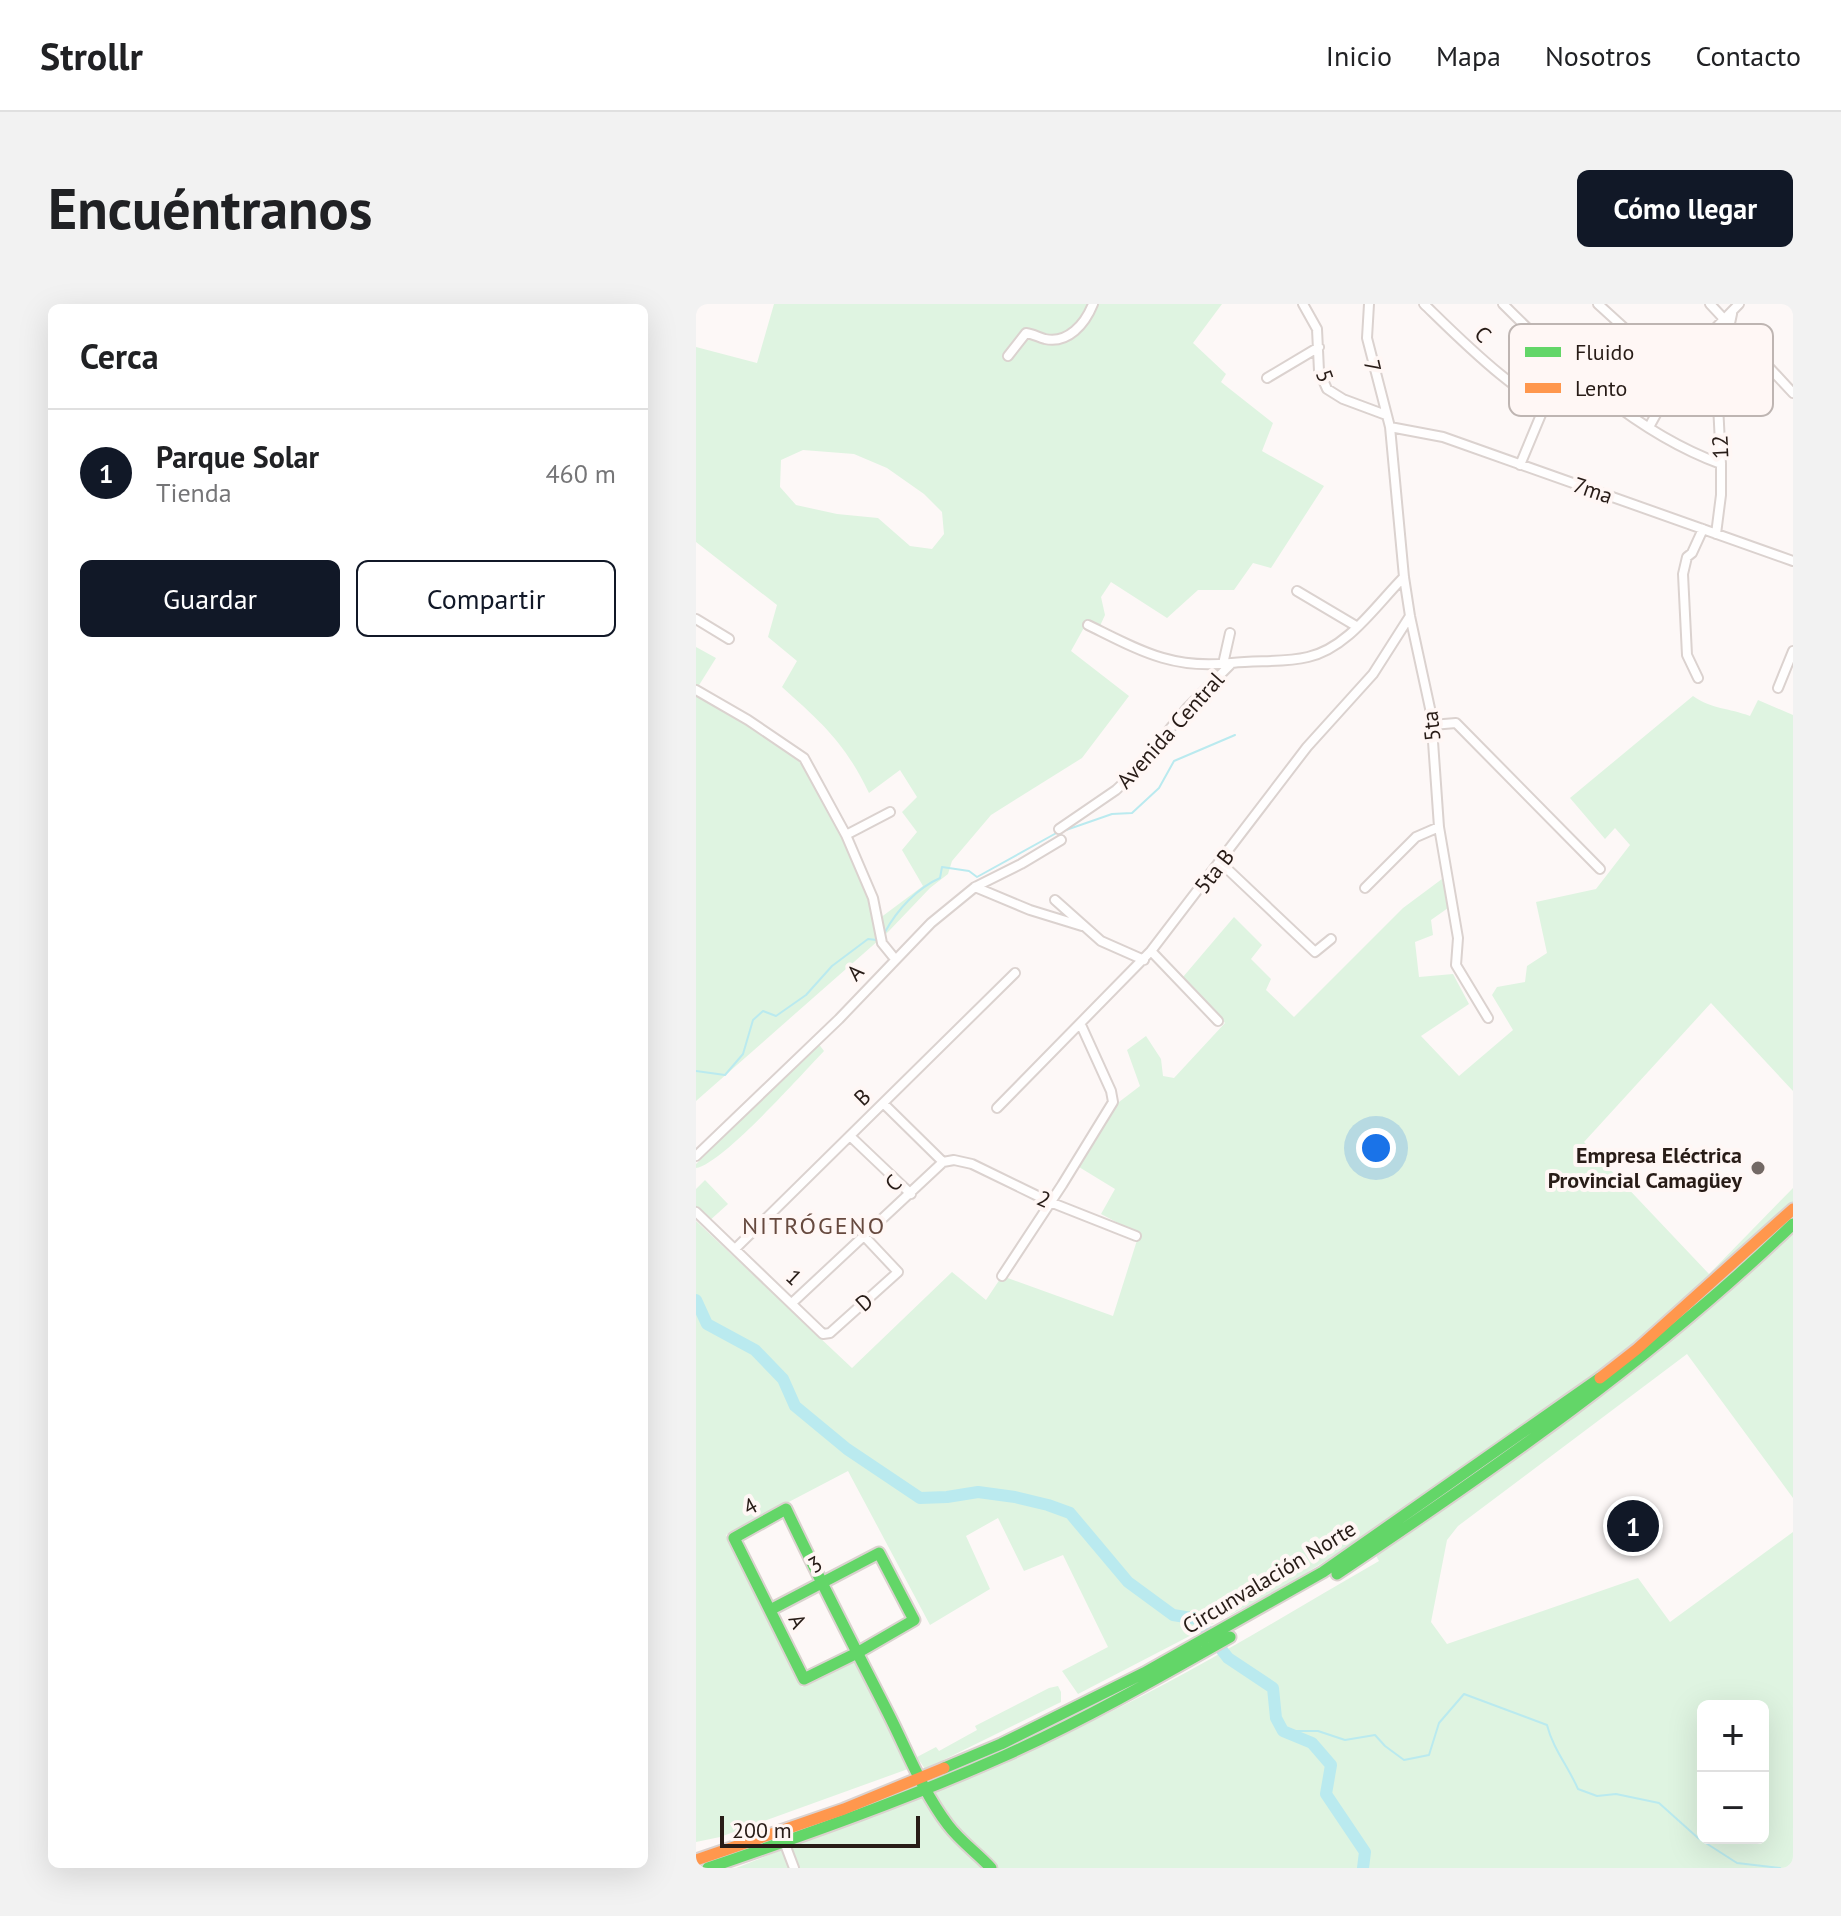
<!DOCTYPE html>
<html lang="es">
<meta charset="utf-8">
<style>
:root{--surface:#fff;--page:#f2f2f2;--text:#202124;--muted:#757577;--line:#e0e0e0;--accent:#111827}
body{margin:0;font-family:"PT Sans",sans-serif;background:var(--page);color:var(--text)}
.controls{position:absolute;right:24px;bottom:24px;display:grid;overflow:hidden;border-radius:12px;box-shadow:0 8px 32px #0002}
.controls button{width:72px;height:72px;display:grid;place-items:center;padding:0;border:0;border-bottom:2px solid var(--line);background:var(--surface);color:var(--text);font:40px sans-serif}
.scale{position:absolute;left:24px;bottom:20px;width:200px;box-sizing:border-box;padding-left:8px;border:4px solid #281c17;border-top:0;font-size:22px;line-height:28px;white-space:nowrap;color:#281c17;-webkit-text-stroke:6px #fff7f5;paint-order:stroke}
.you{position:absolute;left:680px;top:844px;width:28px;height:28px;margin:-20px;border:6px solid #fff;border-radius:50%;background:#1a73e8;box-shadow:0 0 0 12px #1a73e833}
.badge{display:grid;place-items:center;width:52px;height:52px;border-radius:50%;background:var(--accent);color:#fff;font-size:26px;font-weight:700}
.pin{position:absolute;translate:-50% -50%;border:4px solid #fff;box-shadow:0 2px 8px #0006}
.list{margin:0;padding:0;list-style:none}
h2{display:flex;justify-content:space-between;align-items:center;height:104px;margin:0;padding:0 32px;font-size:34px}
h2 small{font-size:26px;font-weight:400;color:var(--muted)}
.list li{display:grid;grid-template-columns:52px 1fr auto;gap:24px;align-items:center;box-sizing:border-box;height:128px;padding:0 32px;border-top:2px solid var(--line)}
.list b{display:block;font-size:30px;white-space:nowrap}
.list p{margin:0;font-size:26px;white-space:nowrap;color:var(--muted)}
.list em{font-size:26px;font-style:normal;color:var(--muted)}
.actions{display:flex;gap:16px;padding:24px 32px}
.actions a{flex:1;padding:18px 0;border:2px solid var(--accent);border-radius:12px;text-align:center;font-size:28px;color:var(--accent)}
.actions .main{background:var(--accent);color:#fff}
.map{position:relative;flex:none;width:1097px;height:1564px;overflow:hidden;border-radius:12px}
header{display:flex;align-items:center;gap:48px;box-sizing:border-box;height:112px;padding:0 40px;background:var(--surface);border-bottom:2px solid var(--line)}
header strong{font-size:38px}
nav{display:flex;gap:44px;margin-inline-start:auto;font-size:28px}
.intro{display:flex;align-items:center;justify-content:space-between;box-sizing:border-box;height:192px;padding:0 48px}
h1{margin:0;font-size:56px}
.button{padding:20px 36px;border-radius:12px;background:var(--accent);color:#fff;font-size:28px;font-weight:700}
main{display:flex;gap:48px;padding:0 48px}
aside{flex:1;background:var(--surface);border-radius:12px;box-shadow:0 8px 32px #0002}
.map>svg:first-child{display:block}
</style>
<header>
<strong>Strollr</strong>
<nav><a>Inicio</a><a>Mapa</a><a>Nosotros</a><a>Contacto</a></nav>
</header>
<div class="intro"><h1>Encuéntranos</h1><a class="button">Cómo llegar</a></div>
<main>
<aside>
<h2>Cerca<small></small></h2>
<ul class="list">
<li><span class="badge">1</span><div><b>Parque Solar</b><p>Tienda</p></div><em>460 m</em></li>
</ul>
<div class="actions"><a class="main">Guardar</a><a>Compartir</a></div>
</aside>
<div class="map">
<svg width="1097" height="1564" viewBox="0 0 1097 1564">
<rect width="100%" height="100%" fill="#fdf8f7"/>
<path fill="#dff4e1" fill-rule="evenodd" d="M 78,0 L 526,0 L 497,39 L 530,70 L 525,78 L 577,119 L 566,147 L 628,182 L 575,264 L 557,259 L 538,286 L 502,286 L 471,314 L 415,278 L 405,293 L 409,311 L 403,324 L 390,320 L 375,347 L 433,392 L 386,454 L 295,511 L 256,557 L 252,570 L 234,584 L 192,628 L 0,797 L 0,387 L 105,453 L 150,531 L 184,614 L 227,582 L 206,546 L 221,528 L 206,508 L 221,493 L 204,466 L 173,489 C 149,439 126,419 86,383 L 101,357 L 72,333 L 81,301 L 0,238 L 0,43 L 61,59 ZM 107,146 L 158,150 L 191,164 L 228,190 L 246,208 L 248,230 L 236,245 L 214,242 L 182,214 L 141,210 L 100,201 L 84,183 L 85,156 Z
M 0,343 L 20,354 L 0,386 Z
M 997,392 C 1015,405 1033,404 1054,412 L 1062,396 L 1097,411 L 1097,787 L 1015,699 L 888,838 L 1013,970 L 1097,884 L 1097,1194 L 991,1050 L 762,1222 L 751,1236 L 735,1318 L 751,1340 L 942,1274 L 974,1318 L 1097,1228 L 1097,1564 L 40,1564 C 163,1516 287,1469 406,1412 C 501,1366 591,1310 683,1257 L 669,1232 L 588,1283 L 382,1390 L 366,1367 L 412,1343 L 367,1251 L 328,1267 L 302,1214 L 270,1232 L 294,1285 L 234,1321 L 152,1167 L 30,1231 L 106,1383 L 170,1352 L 223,1461 L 24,1533 L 0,1538 L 0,917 L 156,1064 L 256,968 L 290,996 L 306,972 L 417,1012 L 443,930 L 405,910 L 419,885 L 383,863 L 423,798 L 444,782 L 431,746 L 450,732 L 465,755 L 467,772 L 478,774 L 529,719 L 487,673 L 538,613 L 566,641 L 555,655 L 575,675 L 570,686 L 598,713 L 707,604 L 746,575 L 752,604 L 735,616 L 737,631 L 719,638 L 723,673 L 757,670 L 773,700 L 725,732 L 763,772 L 817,726 L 796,691 L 801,683 L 829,678 L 831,662 L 851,649 L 840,598 L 900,585 L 934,541 L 919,524 L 909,535 L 874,494 ZM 1007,1402 L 1067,1402 L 1067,1534 L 1007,1534 Z
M 122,739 L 128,747 C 105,771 26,860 0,864 L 0,860 Z
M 9,876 L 32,900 L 12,918 L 0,905 L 0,885 Z
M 362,1382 L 365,1388 L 365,1398 L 229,1465 L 221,1453 L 240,1443 L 243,1447 L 281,1426 L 279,1422 L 353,1384 Z"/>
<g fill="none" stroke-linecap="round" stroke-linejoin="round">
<path stroke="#baeaef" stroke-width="2" d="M 370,526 L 416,510 L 436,509 L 463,484 L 478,457 L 539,431
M 189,628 C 201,606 221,584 244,574 L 246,563 L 273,567 L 281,573 L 364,527
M 0,767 L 29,771 L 47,750 L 57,716 L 67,707 L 80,712 L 110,691 L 136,662 L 172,635 L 181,636
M 587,1427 L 622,1427 L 649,1436 L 679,1431 L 689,1442 L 708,1456 L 733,1451 L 743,1419 L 768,1390 L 851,1421 C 857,1445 872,1462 882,1485 L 901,1492 L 920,1490 L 963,1499 L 1002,1534 L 1041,1559 L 1084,1564"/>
<path stroke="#baeaef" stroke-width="12" d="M 0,996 L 11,1020 L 59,1046 L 87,1075 L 99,1102 L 151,1145 L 224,1194 L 251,1193 L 282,1188 L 319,1193 L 352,1201 L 374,1209 L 432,1278 L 477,1311 L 502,1315 L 532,1354 L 577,1384 L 580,1414 L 587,1427 L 616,1439 L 635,1461 L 630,1490 L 669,1548 L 667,1564"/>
<defs>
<path id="street" d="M 607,0 L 621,25 L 623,67 L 631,85 L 647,95 L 690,111
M 673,0 L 671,34 L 694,123 L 708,273 L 714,312 L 735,409 L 743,523 L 762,634 L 760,661 L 792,714
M 728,0 C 753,24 837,110 870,106 L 889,79
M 807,0 C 870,63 940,129 1025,160
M 902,0 L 981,72
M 1014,0 L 1097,89
M 312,52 L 330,29 C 337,30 342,33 349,35 C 372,40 389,20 397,0
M 571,74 L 623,43
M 694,123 L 747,133 L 1097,257
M 953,123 L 981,72 L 1000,44 L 1043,0
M 824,161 L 849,101
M 1020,230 L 1025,191 L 1025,160 L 1021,80 L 1036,10
M 601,287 L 660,322
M 0,315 L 33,335
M 392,321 C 443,346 476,366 535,359
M 527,360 L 534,329
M 1002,374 L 991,351 L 987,270 L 991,253 L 996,249 L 1007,225
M 1082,384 L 1097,347
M 0,386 L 52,416 L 108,454 L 150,531 L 177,594 L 186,639 L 199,655
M 736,421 L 760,419 L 904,565
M 363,525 L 420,486 L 437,470 L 491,404 L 536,359 C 561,356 587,359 612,353 C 652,344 680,301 708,273
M 150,531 L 194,508
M 525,559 L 619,648 L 635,635
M 279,583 L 334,606 L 386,622
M 669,584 L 720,533 L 743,523
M 359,596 L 405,637 L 448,656
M 455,647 L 522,717
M 188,800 L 247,858
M 301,804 L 455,647 L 611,443 L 677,370 L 714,312
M 154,832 L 215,890
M 0,852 L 143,715 L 235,619 L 279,583 L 325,560 L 365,536
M 0,908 L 127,1030 L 134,1029 L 202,968 L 169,933
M 39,945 L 319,669
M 306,972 L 366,881 L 417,798 L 415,787 L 385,721
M 96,999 L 247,858 L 258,856 L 276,860 L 354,898 L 440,932
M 87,1535 L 98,1564"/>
<path id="fast" d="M 641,1270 C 802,1162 957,1055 1097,920
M 74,1306 L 183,1249 L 218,1316 L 161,1349 L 108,1375 L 38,1234 L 90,1205 C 123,1275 159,1344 194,1413 C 212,1449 227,1488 252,1521 C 264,1537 281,1549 295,1564
M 248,1464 L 305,1440 L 448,1369 L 627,1268 L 904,1074
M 12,1564 C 112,1530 211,1495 308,1452 C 386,1417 460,1375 534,1333"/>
<path id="slow" d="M 904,1074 L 941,1045 L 1097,905
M 0,1556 L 148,1505 L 248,1464"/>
</defs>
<use href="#street" stroke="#dbd2cf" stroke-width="12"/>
<use href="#fast" stroke="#dbd2cf" stroke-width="15"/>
<use href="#slow" stroke="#dbd2cf" stroke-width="15"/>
<use href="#street" stroke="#fffefe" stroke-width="8"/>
<use href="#fast" stroke="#63d668" stroke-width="11"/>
<use href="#slow" stroke="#ff974d" stroke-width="11"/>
</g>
<circle fill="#736965" stroke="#fff7f5" stroke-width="3" cx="1062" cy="864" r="8"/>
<g text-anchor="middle" stroke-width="8" stroke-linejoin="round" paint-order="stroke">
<g font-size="22" fill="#281c17" stroke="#fff7f5">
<text transform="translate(787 30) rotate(45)" y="8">C</text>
<text transform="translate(677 62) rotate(77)" y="8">7</text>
<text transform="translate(629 72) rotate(70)" y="8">5</text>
<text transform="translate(1024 143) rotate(-93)" y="8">12</text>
<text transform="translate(897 186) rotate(19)" y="8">7ma</text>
<text transform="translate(735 422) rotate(-96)" y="8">5ta</text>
<text transform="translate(474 426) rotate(-48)" y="8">Avenida Central</text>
<text transform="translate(518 567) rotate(-52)" y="8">5ta B</text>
<text transform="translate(159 668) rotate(-46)" y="8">A</text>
<text transform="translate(166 793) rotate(-44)" y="8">B</text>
<text transform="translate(197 879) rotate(-44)" y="8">C</text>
<text transform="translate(348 895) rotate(24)" y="8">2</text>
<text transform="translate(98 973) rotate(43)" y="8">1</text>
<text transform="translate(168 998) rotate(-42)" y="8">D</text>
<text transform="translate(54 1202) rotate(-29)" y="8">4</text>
<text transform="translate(119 1260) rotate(-28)" y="8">3</text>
<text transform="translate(573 1273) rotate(-31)" y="8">Circunvalación Norte</text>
<text transform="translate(102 1317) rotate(64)" y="8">A</text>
</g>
<g font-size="22" font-weight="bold" fill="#281c17" stroke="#fff7f5" text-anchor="end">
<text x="1046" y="859">Empresa Eléctrica<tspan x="1046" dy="25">Provincial Camagüey</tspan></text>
</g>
<g font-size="24" letter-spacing="2" fill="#674a3f" stroke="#fff7f5">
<text x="118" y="930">NITRÓGENO</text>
</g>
</g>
<rect x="813" y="20" width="264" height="92" rx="12" fill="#fff7f5" stroke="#beb5b2" stroke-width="2"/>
<rect x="829" y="43" width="36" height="10" fill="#63d668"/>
<rect x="829" y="79" width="36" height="10" fill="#ff974d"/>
<g font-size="22" fill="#281c17">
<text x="879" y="56">Fluido</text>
<text x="879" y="92">Lento</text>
</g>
</svg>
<div class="controls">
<button>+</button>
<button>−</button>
</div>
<div class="scale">200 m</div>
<div class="you"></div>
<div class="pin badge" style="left:937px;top:1222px">1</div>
</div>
</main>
